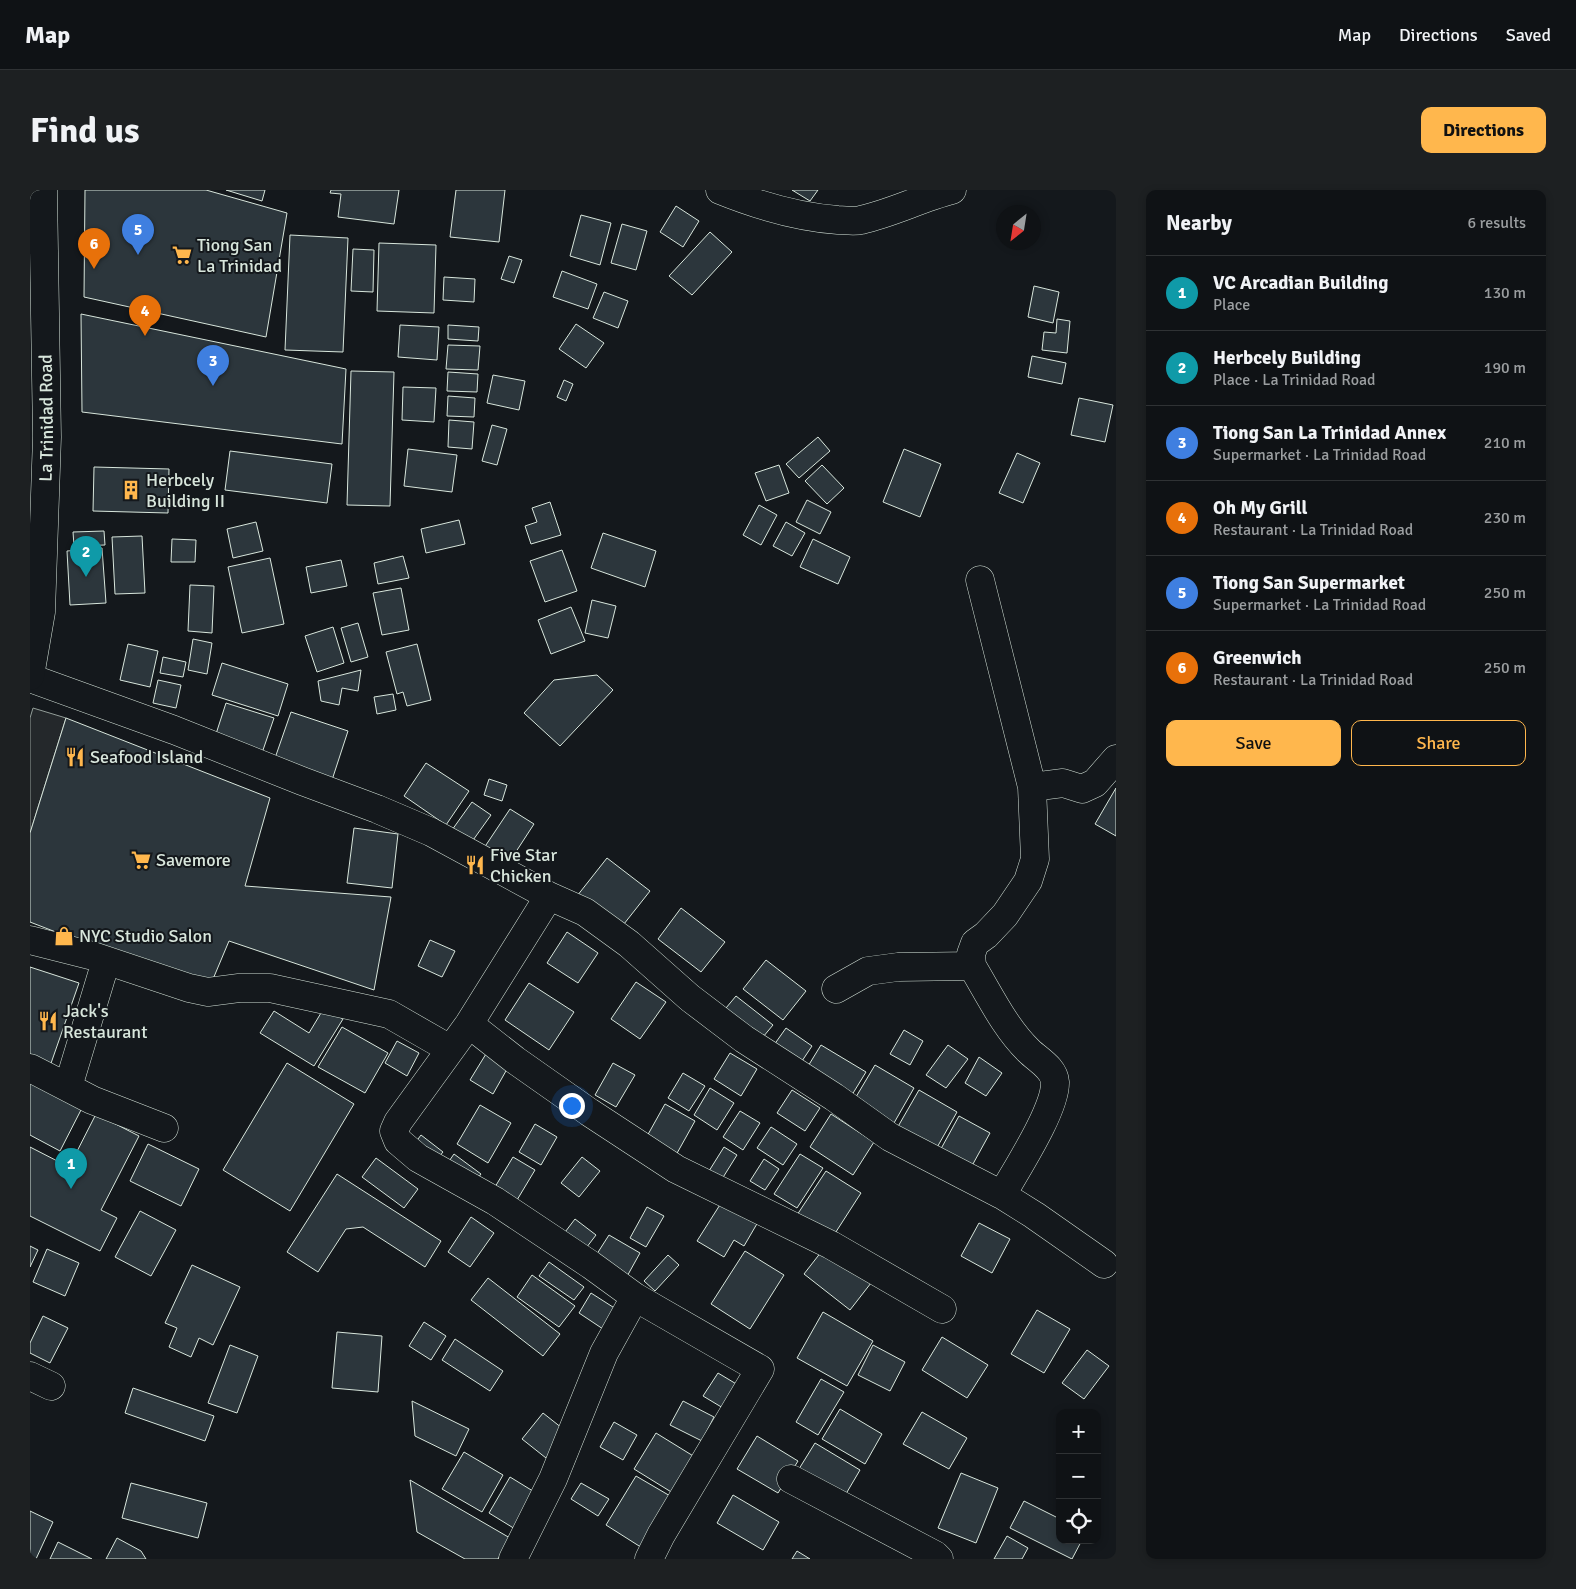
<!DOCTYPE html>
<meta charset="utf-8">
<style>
:root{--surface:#0f1215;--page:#1d2022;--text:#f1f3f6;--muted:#9b9ea0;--line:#2f3234;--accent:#ffb74d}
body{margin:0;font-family:Signika,sans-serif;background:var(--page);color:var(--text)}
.controls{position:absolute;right:15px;bottom:15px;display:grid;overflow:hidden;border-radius:10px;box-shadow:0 2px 8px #0003}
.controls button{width:45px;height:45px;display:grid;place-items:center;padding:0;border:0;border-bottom:1px solid var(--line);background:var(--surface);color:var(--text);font:25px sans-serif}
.compass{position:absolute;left:966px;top:15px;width:45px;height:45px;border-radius:50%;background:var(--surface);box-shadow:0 2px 8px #0003;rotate:210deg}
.you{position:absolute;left:541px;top:915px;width:18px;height:18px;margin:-12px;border:4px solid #fff;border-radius:50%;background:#1a73e8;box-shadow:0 0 0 8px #1a73e833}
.badge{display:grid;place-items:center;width:32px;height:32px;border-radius:50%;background:var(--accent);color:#fff;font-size:16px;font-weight:700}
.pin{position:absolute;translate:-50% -41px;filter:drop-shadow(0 1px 2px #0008)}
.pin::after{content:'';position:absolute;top:26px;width:18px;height:15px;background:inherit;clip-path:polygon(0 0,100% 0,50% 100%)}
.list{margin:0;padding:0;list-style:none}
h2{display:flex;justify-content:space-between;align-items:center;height:65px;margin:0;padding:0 20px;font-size:21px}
h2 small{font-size:16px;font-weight:400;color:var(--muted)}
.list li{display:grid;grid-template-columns:32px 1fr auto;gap:15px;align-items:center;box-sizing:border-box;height:75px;padding:0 20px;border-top:1px solid var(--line)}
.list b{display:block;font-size:19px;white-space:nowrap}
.list p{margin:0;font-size:16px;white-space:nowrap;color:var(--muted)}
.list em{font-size:16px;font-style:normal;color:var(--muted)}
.actions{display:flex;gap:10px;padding:15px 20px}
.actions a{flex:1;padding:11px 0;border:1px solid var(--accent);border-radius:10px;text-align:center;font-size:18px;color:var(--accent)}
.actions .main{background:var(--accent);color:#111}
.icon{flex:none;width:28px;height:28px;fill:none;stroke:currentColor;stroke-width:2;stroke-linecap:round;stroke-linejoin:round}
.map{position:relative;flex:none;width:1086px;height:1369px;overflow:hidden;border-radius:10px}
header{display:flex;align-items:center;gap:30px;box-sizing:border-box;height:70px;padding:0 25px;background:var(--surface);border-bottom:1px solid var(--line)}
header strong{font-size:24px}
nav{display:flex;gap:28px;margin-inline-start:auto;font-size:18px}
.intro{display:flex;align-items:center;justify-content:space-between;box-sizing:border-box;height:120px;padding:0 30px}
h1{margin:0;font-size:35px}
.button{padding:12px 22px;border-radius:10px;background:var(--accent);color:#111;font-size:18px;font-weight:700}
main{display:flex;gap:30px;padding:0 30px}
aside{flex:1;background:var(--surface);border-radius:10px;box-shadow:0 2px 8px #0003}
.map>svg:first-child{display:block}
</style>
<header>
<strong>Map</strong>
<nav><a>Map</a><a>Directions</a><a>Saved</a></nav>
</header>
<div class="intro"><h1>Find us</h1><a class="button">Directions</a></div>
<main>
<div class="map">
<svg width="1086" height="1369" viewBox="0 0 1086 1369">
<rect width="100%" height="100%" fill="#14181c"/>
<path fill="#24282b" stroke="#939e99" d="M 3,518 L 36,528 L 0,643 L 0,528 Z"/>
<path fill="#2c363c" stroke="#d8e6dc" d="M 55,0 L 176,0 L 257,23 L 236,147 L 54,107 Z
M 196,0 L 235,0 L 232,11 Z
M 301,0 L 369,0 L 364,34 L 308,27 L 311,4 L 300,3 Z
M 426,0 L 475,0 L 469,52 L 420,47 Z
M 762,0 L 788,0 L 780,11 Z
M 646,16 L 669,31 L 653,57 L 630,42 Z
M 551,25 L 581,33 L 570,75 L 540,66 Z
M 592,34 L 617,41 L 606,80 L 581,73 Z
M 680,42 L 702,62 L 662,105 L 639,86 Z
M 260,45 L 318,48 L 313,162 L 255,160 Z
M 349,53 L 406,55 L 404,123 L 347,121 Z
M 323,59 L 344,60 L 343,102 L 321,101 Z
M 479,66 L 492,70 L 484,93 L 471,89 Z
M 532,81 L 567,94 L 558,119 L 523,107 Z
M 414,87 L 445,89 L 444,112 L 413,110 Z
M 1004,96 L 1029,102 L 1023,133 L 998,127 Z
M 574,102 L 598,111 L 588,138 L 563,128 Z
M 51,124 L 316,179 L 312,254 L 52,222 Z
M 1027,129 L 1040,131 L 1037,163 L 1012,160 L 1014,142 L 1026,143 Z
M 546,134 L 574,153 L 556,178 L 529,159 Z
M 370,135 L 409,137 L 407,170 L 368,167 Z
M 418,135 L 449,137 L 448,151 L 418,149 Z
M 418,155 L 450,156 L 448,180 L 416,179 Z
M 1002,166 L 1036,173 L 1032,194 L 998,187 Z
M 321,181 L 364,182 L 360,316 L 317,315 Z
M 418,182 L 448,184 L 447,202 L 417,201 Z
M 463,185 L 495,191 L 489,220 L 457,213 Z
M 534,190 L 543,194 L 536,211 L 527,207 Z
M 373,197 L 406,198 L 404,232 L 372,230 Z
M 418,206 L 445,208 L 444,227 L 417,226 Z
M 1049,208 L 1083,215 L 1075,252 L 1041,245 Z
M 419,230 L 444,232 L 442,259 L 418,257 Z
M 462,235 L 477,239 L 467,275 L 452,271 Z
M 788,247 L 800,261 L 769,288 L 756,274 Z
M 378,259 L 427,265 L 422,302 L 374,296 Z
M 874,259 L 911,274 L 890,327 L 853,312 Z
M 200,261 L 302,274 L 297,313 L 195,300 Z
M 987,263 L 1010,273 L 993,313 L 969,303 Z
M 749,275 L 759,303 L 736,311 L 725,283 Z
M 792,275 L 814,298 L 797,314 L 775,291 Z
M 64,277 L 139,279 L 138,323 L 63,321 Z
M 777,310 L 801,322 L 790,344 L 766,332 Z
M 520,312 L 531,345 L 501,354 L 495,336 L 507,332 L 502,318 Z
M 729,315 L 747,325 L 731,355 L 713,345 Z
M 429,330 L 435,354 L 396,363 L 391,339 Z
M 226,332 L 233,361 L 203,368 L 197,339 Z
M 756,332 L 775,343 L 762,366 L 743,356 Z
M 74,341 L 75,355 L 44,356 L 43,342 Z
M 573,343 L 626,361 L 615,397 L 561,378 Z
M 112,346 L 115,403 L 85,404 L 82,347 Z
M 142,349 L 166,350 L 165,372 L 141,372 Z
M 783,349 L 820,367 L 808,394 L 770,377 Z
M 72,358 L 76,413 L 40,415 L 37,361 Z
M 532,360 L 547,401 L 515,412 L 500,371 Z
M 373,366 L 379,388 L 348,394 L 344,373 Z
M 240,368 L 254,434 L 212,443 L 198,377 Z
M 311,370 L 317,396 L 281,403 L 276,377 Z
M 160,395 L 184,396 L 182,443 L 158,441 Z
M 371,398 L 379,440 L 352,445 L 343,403 Z
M 562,410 L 586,416 L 578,448 L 555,443 Z
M 541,417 L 555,451 L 521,464 L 508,430 Z
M 328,433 L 338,467 L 321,472 L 311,438 Z
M 303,437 L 314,473 L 287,482 L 275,446 Z
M 163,449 L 182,453 L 177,484 L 158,480 Z
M 98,454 L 128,461 L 120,497 L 90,490 Z
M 387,454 L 401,510 L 377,516 L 373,502 L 367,504 L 356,462 Z
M 133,467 L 156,472 L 153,487 L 130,483 Z
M 192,473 L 258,494 L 248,526 L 182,505 Z
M 331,480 L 328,501 L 312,498 L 309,515 L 291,511 L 288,491 Z
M 567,485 L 583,500 L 530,556 L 494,523 L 524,490 Z
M 128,490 L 151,495 L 146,518 L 123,513 Z
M 363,504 L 366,520 L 347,524 L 344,507 Z
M 196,513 L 244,528 L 232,563 L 185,547 Z
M 261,522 L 318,541 L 302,590 L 244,571 Z
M 36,528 L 240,608 L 215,696 L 361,707 L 344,800 L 199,751 L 178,801 L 0,732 L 0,643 Z
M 396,573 L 439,601 L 416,635 L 374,606 Z
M 459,589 L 477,595 L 472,611 L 454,605 Z
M 1086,598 L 1086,646 L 1065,634 Z
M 442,612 L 461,625 L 441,653 L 422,640 Z
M 480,619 L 504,634 L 478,674 L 454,658 Z
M 324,638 L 368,644 L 362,698 L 317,693 Z
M 577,668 L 620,701 L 590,739 L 547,706 Z
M 651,718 L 695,752 L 671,782 L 628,749 Z
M 537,742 L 568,763 L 548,793 L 517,773 Z
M 400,750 L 425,761 L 412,787 L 388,776 Z
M 736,770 L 776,801 L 753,830 L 713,799 Z
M 0,777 L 49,793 L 19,879 L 0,869 Z
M 606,792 L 636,812 L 610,849 L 581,829 Z
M 499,793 L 544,822 L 519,860 L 475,830 Z
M 706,806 L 743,835 L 728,853 L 691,824 Z
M 294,818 L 313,829 L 284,876 L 230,843 L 244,821 L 279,843 Z
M 312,837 L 358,863 L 335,903 L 288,877 Z
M 756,838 L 782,856 L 766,880 L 739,862 Z
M 874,840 L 893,851 L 880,875 L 860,864 Z
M 367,851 L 389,863 L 377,886 L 355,873 Z
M 791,855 L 836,882 L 817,913 L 772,886 Z
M 918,855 L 938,869 L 916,898 L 896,885 Z
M 459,859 L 481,872 L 463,904 L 440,890 Z
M 700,863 L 727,879 L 711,906 L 684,889 Z
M 949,867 L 972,883 L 956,906 L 935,893 Z
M 257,873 L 324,914 L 260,1021 L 193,980 Z
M 583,873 L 605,885 L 586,917 L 565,905 Z
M 845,875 L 884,898 L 860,940 L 820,917 Z
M 653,883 L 675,896 L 659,921 L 638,908 Z
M 0,891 L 52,918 L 30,961 L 0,945 Z
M 680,898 L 704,913 L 687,940 L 664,925 Z
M 762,900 L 790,918 L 775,941 L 747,923 Z
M 889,900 L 927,922 L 905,961 L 866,940 Z
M 635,914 L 665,931 L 646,965 L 616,948 Z
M 450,915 L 481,933 L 458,973 L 427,954 Z
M 710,921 L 730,933 L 713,960 L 693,947 Z
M 66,924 L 109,946 L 71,1020 L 87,1028 L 70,1061 L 0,1026 L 0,957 L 39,977 Z
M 801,924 L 844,952 L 823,985 L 780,957 Z
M 929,926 L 960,943 L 938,983 L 907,966 Z
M 505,934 L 527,947 L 511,975 L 489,962 Z
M 741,937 L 767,954 L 753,975 L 727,958 Z
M 391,945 L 413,962 L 403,974 L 382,957 Z
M 118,954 L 169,979 L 151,1016 L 100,991 Z
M 694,957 L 707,965 L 692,989 L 679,981 Z
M 424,964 L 451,984 L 441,997 L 415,977 Z
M 770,964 L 793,978 L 767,1018 L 744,1004 Z
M 483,967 L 505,980 L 487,1010 L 465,997 Z
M 552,967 L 570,981 L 549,1007 L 531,993 Z
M 346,968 L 388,999 L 374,1018 L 332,987 Z
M 734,969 L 749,979 L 735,1000 L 720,991 Z
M 796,981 L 831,1003 L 802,1048 L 767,1025 Z
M 307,984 L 411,1051 L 395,1077 L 333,1037 L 316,1039 L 288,1082 L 257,1062 Z
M 693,1010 L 728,1032 L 714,1056 L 704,1050 L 694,1067 L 667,1051 Z
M 617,1017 L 634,1026 L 616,1057 L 600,1048 Z
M 110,1021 L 146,1040 L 121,1086 L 85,1067 Z
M 441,1027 L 464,1043 L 440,1077 L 418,1062 Z
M 545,1029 L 566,1045 L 550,1066 L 529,1050 Z
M 949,1033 L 980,1049 L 962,1083 L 931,1066 Z
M 579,1045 L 610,1063 L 595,1090 L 563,1070 Z
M 0,1056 L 8,1060 L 0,1077 Z
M 795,1057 L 841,1093 L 820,1120 L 774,1084 Z
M 17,1059 L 49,1073 L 35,1106 L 3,1092 Z
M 715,1061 L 754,1085 L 720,1139 L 681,1114 Z
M 638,1065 L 649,1075 L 625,1101 L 614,1091 Z
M 519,1072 L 554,1097 L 544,1110 L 509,1086 Z
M 162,1075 L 210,1097 L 183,1155 L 169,1148 L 161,1167 L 139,1157 L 147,1138 L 135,1133 Z
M 502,1085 L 545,1116 L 529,1137 L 487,1107 Z
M 458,1088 L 530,1144 L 513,1166 L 441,1110 Z
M 561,1103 L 586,1119 L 573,1139 L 549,1123 Z
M 1007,1120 L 1040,1139 L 1014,1183 L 981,1164 Z
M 793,1122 L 843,1151 L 817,1196 L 767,1168 Z
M 13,1126 L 38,1138 L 20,1173 L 0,1163 L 0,1153 Z
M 394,1132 L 416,1146 L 401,1170 L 379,1156 Z
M 307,1142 L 352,1146 L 348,1202 L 302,1198 Z
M 912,1147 L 958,1175 L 937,1208 L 892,1180 Z
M 425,1149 L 473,1181 L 460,1201 L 412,1170 Z
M 200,1155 L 228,1166 L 207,1223 L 178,1213 Z
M 843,1155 L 875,1172 L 860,1201 L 828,1185 Z
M 1057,1160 L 1079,1176 L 1054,1209 L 1032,1193 Z
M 688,1183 L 708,1195 L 693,1218 L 673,1206 Z
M 791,1189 L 814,1202 L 788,1245 L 766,1232 Z
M 103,1198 L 184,1226 L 175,1251 L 95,1223 Z
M 382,1211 L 439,1239 L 426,1266 L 385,1246 Z
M 653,1211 L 684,1227 L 672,1251 L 640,1235 Z
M 810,1219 L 852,1244 L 835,1274 L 792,1249 Z
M 892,1222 L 937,1248 L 919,1279 L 873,1254 Z
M 513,1223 L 537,1242 L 516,1268 L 492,1249 Z
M 584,1232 L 607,1245 L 593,1270 L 570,1257 Z
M 626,1243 L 673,1272 L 651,1308 L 604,1279 Z
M 727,1246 L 768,1271 L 748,1303 L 707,1279 Z
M 785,1253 L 830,1280 L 810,1314 L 764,1287 Z
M 434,1262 L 473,1285 L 452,1322 L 412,1299 Z
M 931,1283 L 968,1298 L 946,1353 L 908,1338 Z
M 606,1286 L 647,1310 L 617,1361 L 576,1335 Z
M 480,1287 L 511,1306 L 490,1342 L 459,1323 Z
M 380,1290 L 480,1348 L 468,1369 L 435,1369 L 387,1342 Z
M 101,1293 L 177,1313 L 168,1348 L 92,1328 Z
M 551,1293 L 579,1309 L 568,1326 L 541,1309 Z
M 703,1305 L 749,1332 L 733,1360 L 687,1333 Z
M 994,1311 L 1030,1329 L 1030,1350 L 1052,1350 L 1042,1369 L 980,1338 Z
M 0,1321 L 23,1332 L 6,1369 L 0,1369 Z
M 977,1346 L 998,1358 L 992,1369 L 964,1369 Z
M 87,1348 L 111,1361 L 116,1369 L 76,1369 Z
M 28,1352 L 62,1369 L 20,1369 Z
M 767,1361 L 780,1369 L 762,1369 Z"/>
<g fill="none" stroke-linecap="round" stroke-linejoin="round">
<defs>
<path id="minor" d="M 690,0 C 727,15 767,27 808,30 C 815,30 824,32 831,30 C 862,23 891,8 922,0
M 950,390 L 1002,597 L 1005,669 L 998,691 L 975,725 L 956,745 L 945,753 L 941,764 L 942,776 C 959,804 975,838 999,861 C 1008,870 1024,878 1025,892 C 1026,919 986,980 972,1005
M 0,488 L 144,540 L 272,591 L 347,619 L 401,642 L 519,706
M 1002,597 L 1033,593 L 1052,599 L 1065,593 L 1086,569
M 0,750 L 63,766 L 159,798 L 178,802 L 209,798 L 240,798 L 359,824 L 420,859
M 806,799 L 838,781 L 868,777 L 942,776
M 439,834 L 485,870 L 559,922 L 646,979 L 801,1055 L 912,1119
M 0,878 L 62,910 L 134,938
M 38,897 L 76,771
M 0,1186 L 21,1196
M 761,1289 L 905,1365 L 909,1369
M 483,1369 L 523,1289 L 574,1163 L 605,1107
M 619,1369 L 631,1345 L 730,1179 L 605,1107 L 561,1075 L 465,1011 L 388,968 L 368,951 L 364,941 L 368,932 L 439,834 L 519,706 L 555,722 L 599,754 L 660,808 L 714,849 L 804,907 L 860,947 L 972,1005 L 1004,1025 L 1074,1074"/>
<g id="highway">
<path id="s1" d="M 0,486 L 11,422 L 17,247 L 13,0"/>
</g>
</defs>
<use href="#minor" stroke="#d8e6dc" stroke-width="29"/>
<use href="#highway" stroke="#d8e6dc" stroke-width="29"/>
<use href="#minor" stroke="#14181c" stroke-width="28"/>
<use href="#highway" stroke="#14181c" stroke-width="28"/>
</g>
<defs>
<symbol id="supermarket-bare" viewBox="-9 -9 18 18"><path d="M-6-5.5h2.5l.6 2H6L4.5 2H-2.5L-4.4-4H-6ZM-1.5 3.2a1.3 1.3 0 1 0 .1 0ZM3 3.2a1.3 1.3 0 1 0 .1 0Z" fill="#ffb74d" stroke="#14181c" stroke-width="2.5" paint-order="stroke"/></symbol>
<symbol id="building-bare" viewBox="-9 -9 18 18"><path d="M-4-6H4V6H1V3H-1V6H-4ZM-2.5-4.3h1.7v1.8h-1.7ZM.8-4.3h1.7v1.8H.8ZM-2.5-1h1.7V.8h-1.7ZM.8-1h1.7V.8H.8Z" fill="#ffb74d" stroke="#14181c" stroke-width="2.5" paint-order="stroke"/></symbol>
<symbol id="restaurant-bare" viewBox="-9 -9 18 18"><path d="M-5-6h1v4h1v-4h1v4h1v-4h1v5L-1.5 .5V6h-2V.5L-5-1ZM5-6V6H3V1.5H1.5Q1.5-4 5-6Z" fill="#ffb74d" stroke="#14181c" stroke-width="2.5" paint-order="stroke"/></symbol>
<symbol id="shop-bare" viewBox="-9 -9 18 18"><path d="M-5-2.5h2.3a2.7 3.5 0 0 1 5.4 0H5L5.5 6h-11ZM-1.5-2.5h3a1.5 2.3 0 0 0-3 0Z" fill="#ffb74d" stroke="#14181c" stroke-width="2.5" paint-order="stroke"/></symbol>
</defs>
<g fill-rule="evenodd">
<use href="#supermarket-bare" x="138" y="51" width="28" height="28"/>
<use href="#building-bare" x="87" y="286" width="28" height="28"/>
<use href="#restaurant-bare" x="31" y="553" width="28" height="28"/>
<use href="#supermarket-bare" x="97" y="656" width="28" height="28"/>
<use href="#restaurant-bare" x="431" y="661" width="28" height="28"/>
<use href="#shop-bare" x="20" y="732" width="28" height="28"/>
<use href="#restaurant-bare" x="4" y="817" width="28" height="28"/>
</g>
<g text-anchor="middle" stroke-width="4" stroke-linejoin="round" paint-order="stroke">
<g font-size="18" fill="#d8e6dc" stroke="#14181c" text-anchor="start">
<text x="167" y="61">Tiong San<tspan x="167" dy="21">La Trinidad</tspan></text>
<text x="116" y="296">Herbcely<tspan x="116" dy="21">Building II</tspan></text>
<text x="60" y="573">Seafood Island</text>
<text x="460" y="671">Five Star<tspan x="460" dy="21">Chicken</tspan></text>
<text x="126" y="676">Savemore</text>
<text x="49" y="752">NYC Studio Salon</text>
<text x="33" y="827">Jack's<tspan x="33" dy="21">Restaurant</tspan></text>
</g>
<g font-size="18" fill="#d8e6dc" stroke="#14181c">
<text dy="6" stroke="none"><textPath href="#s1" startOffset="259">La Trinidad Road</textPath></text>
</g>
</g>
</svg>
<div class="controls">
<button>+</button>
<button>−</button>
<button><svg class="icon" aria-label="locate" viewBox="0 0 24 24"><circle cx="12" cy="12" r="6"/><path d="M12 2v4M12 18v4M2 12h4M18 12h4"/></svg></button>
</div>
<svg class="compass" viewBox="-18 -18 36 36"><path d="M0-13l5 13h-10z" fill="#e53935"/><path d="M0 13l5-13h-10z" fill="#9b9ea0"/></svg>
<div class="you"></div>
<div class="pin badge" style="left:41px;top:999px;background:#0f9aa8">1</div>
<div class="pin badge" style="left:56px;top:387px;background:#0f9aa8">2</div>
<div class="pin badge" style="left:183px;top:196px;background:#3f7fe0">3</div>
<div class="pin badge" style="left:115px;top:146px;background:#e8710a">4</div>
<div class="pin badge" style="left:108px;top:65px;background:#3f7fe0">5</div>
<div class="pin badge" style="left:64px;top:79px;background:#e8710a">6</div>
</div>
<aside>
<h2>Nearby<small>6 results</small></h2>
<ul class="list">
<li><span class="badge" style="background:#0f9aa8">1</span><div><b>VC Arcadian Building</b><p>Place</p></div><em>130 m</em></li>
<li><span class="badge" style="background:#0f9aa8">2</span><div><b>Herbcely Building</b><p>Place · La Trinidad Road</p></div><em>190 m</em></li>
<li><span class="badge" style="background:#3f7fe0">3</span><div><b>Tiong San La Trinidad Annex</b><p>Supermarket · La Trinidad Road</p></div><em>210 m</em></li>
<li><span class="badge" style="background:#e8710a">4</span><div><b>Oh My Grill</b><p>Restaurant · La Trinidad Road</p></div><em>230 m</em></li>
<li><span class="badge" style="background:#3f7fe0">5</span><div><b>Tiong San Supermarket</b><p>Supermarket · La Trinidad Road</p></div><em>250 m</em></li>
<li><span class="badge" style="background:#e8710a">6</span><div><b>Greenwich</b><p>Restaurant · La Trinidad Road</p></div><em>250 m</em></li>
</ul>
<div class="actions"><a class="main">Save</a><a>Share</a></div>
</aside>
</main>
